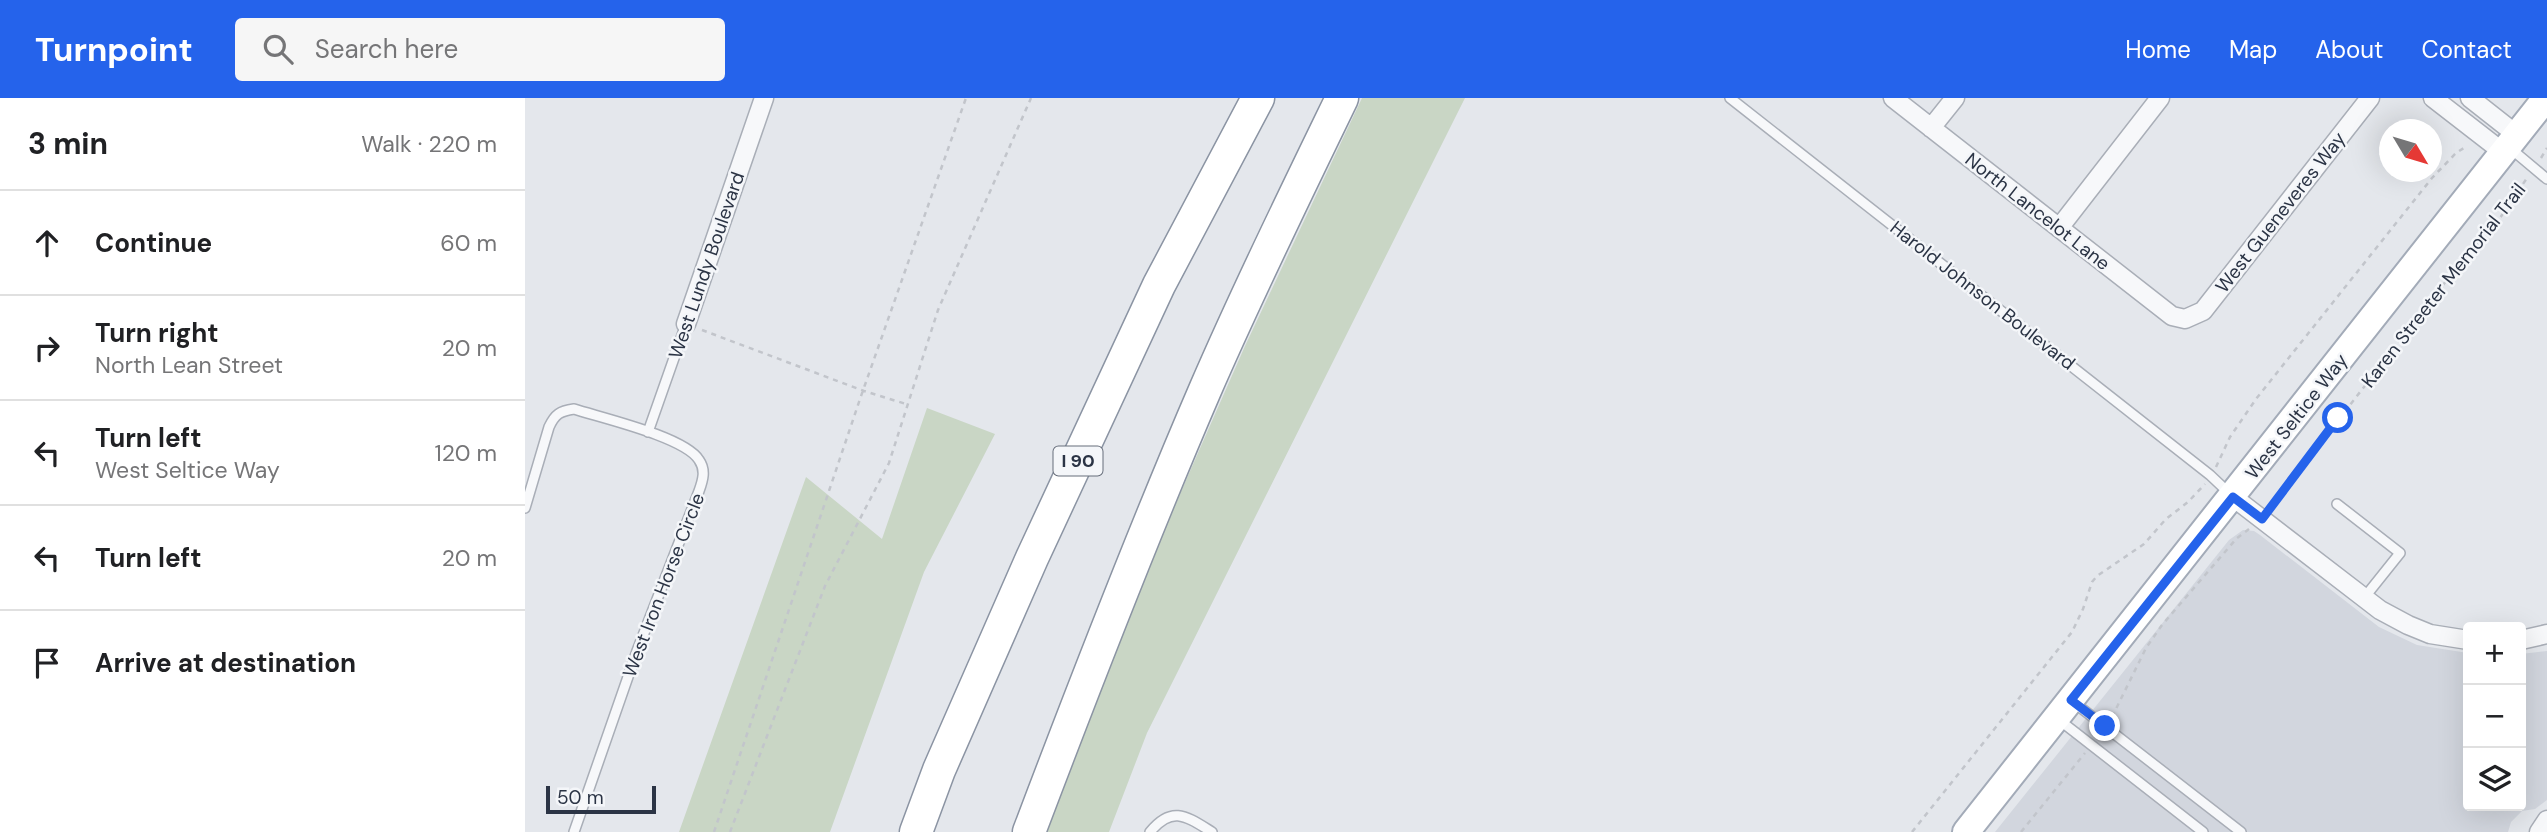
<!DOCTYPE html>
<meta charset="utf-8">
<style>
:root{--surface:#fff;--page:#f6f6f6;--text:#202124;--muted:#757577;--line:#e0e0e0;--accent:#2563eb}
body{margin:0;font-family:"DM Sans",sans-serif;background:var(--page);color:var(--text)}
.controls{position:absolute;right:21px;bottom:21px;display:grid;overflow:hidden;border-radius:7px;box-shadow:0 7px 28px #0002}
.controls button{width:63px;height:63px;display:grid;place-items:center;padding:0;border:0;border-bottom:2px solid var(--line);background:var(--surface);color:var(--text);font:35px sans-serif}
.compass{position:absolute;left:1854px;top:21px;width:63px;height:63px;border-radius:50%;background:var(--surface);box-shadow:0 7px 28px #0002;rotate:128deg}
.scale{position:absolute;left:21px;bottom:18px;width:110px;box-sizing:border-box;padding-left:7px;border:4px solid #2b3445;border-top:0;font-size:19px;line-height:24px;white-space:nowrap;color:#2b3445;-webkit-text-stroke:5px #f4f6f9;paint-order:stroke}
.stop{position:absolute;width:21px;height:21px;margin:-16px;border:5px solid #2563eb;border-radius:50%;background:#fff}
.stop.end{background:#2563eb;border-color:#fff;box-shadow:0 2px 7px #0008}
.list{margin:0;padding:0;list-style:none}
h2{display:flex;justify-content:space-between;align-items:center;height:91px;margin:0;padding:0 28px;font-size:30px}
h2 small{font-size:23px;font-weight:400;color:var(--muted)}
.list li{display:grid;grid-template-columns:46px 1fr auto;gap:21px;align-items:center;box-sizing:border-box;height:105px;padding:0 28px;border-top:2px solid var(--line)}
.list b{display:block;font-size:26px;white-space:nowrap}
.list p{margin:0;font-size:23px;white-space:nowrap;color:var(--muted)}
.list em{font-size:23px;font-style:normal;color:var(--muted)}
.icon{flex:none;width:38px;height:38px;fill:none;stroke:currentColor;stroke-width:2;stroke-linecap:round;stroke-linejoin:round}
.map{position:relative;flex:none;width:2022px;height:734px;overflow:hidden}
header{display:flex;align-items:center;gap:42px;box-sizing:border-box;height:98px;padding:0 35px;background:var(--accent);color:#fff}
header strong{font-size:33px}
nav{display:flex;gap:38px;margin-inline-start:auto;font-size:24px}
.search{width:490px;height:63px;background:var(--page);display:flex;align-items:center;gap:18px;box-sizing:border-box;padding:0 24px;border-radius:7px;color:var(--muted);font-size:26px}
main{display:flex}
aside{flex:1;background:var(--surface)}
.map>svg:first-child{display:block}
</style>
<header>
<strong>Turnpoint</strong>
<div class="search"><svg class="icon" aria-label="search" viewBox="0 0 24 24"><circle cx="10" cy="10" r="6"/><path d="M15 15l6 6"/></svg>Search here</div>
<nav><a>Home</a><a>Map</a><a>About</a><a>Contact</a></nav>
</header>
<main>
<aside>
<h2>3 min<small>Walk · 220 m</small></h2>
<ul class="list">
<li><svg class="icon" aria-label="ahead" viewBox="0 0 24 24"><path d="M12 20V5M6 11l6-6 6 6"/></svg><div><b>Continue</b></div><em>60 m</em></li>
<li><svg class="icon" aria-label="right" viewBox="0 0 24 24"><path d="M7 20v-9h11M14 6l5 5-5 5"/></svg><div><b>Turn right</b><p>North Lean Street</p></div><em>20 m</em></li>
<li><svg class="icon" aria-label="left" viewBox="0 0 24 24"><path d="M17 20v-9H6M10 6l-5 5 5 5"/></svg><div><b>Turn left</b><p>West Seltice Way</p></div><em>120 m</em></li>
<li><svg class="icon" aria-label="left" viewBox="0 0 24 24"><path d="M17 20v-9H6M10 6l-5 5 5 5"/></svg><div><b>Turn left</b></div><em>20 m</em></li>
<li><svg class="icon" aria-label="arrive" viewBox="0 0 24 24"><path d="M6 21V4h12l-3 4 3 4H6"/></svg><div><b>Arrive at destination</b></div></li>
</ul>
</aside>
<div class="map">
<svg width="2022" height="734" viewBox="0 0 2022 734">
<rect width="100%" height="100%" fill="#e4e7ec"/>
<path fill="#d2d6de" d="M 1718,432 L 1729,433 L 1735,437 L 1854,529 L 1892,547 L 1943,555 L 1943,708 L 1996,708 L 1996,556 L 2022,553 L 2022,702 L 2010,711 L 1997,713 L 1986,724 L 1983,734 L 1470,734 L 1704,442 Z"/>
<path fill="#c9d6c5" d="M 837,0 L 940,0 L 622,635 L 584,734 L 521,734 L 629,455 L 720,248 Z
M 402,310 L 470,336 L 399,474 L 305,734 L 154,734 L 281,379 L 357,441 Z"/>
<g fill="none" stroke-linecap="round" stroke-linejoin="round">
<defs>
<path id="service" d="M 1205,0 L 1685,377 L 1704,395
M 1985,50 L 2022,81
M 123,334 L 161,226
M 1812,406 L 1875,455 L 1839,500
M 0,410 L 24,329 C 30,316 35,313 49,311 C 77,320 160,339 174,362 C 181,372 178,382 174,393 L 112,553 L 49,734
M 1547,603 L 1716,734
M 1533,621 L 1678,734
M 625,734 C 647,707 661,718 687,734"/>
<path id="minor" d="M 1368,0 L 1647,218 L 1660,221 L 1678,213 L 1845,0
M 1908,0 L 1979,55
M 1945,0 L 1992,37
M 1406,30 L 1430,0
M 1534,130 L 1635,0
M 161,226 L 239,0
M 1708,399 L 1855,512 L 1883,527 L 1905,536 L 1943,542
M 1996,542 L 2022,536
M 2014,734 L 2022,722"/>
<path id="primary" d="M 1441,734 L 2021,0"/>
<path id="motorway" d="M 391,734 L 414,672 L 507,460 L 634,187 L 733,0
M 504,734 C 560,586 617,438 680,292 C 723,193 770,97 817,0"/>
</defs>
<use href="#service" stroke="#a9aeb7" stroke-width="12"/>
<use href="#minor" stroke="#a9aeb7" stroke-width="21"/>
<use href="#primary" stroke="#a3abb8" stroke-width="30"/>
<use href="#motorway" stroke="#8b94a3" stroke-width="35"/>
<path stroke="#c2c5cb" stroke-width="2.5" stroke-dasharray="5 5" stroke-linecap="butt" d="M 2016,60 L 2022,50
M 177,232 L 339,293 L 381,306
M 1691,369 L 1705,339 L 1731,301 L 1907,80 L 1931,55 L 1942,48
M 1746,409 L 1928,174 L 1975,120 L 2002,80
M 1587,619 L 1621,550 L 1637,527 L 1712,440 L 1724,431
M 189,734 L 335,301 L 441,0
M 205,734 L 300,488 L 364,365 L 413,212 L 506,0
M 1387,734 L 1547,534 L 1558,511 L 1567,484 L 1572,478 L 1619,446 L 1641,421 L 1663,404 L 1680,386
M 1496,734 L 1560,655"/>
<use href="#service" stroke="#f7f8fa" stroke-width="9"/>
<use href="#minor" stroke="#f7f8fa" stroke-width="18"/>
<use href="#primary" stroke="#fff" stroke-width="26"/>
<use href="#motorway" stroke="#fff" stroke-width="32"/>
</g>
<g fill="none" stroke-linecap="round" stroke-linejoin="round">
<path stroke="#2563eb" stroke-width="9" d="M 1580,628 L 1546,602 L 1708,399 L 1737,421 L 1813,320"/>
</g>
<g text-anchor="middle" stroke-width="5" stroke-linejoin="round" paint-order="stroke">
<rect fill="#f4f6f9" stroke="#676e7b" stroke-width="2" x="528.5" y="348.5" width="49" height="29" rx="5"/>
<g font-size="18" font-weight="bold" fill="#2b3445">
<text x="553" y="369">I 90</text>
</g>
<g font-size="19" fill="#2b3445" stroke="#f4f6f9">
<text transform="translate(1513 113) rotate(38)" y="7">North Lancelot Lane</text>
<text transform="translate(1755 114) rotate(-52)" y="7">West Gueneveres Way</text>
<text transform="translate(181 167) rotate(-71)" y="7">West Lundy Boulevard</text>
<text transform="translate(1918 187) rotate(-52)" y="7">Karen Streeter Memorial Trail</text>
<text transform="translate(1458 197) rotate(38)" y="7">Harold Johnson Boulevard</text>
<text transform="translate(1771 318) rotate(-52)" y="7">West Seltice Way</text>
<text transform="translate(138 487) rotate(-69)" y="7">West Iron Horse Circle</text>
</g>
</g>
</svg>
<div class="controls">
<button>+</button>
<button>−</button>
<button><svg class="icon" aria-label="layers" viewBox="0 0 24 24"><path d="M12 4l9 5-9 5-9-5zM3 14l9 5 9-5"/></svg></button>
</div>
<svg class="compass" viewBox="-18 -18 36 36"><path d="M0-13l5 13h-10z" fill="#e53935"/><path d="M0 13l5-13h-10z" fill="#757577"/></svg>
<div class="scale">50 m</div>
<div class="stop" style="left:1813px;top:320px"></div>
<div class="stop end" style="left:1580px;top:628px"></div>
</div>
</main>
